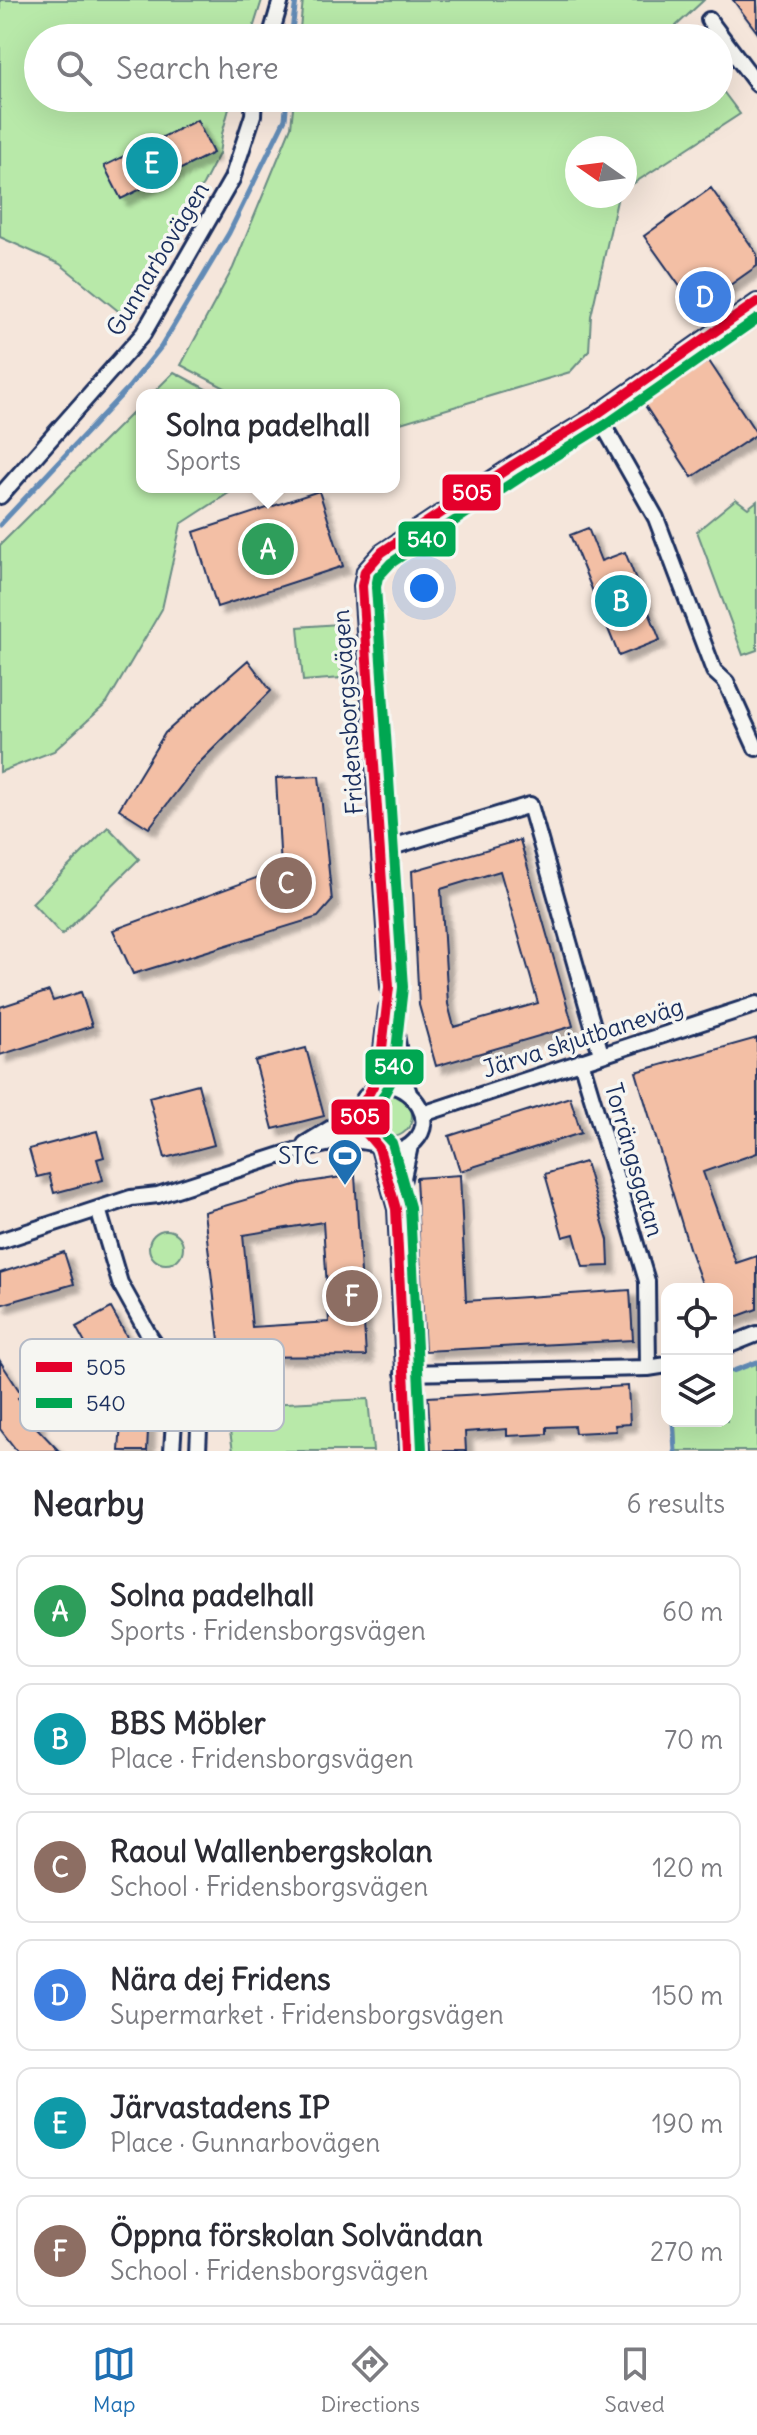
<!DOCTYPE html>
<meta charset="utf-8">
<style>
:root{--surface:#fff;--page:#f7f7f7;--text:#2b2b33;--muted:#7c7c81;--line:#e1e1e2;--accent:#1f6fb2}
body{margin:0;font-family:Delius,sans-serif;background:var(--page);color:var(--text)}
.controls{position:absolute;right:24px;bottom:24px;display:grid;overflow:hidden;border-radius:16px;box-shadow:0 8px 32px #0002}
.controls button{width:72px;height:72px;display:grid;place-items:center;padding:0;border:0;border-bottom:2px solid var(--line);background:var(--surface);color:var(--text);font:40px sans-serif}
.compass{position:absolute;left:565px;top:136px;width:72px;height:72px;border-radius:50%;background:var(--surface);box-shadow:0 8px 32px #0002;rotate:284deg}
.you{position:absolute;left:424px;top:588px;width:28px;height:28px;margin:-20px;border:6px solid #fff;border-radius:50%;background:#1a73e8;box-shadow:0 0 0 12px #1a73e833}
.badge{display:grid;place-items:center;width:52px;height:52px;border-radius:50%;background:var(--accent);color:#fff;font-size:26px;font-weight:700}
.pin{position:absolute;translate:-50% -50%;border:4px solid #fff;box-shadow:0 2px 8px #0006}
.popup{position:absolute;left:136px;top:389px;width:264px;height:104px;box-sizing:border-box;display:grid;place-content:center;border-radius:16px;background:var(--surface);filter:drop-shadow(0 2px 6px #0005);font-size:26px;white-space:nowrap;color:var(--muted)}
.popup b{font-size:30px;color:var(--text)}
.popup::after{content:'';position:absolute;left:50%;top:100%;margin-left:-16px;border:16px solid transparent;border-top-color:var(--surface)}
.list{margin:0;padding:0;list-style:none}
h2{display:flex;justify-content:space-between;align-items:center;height:104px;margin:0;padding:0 32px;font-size:34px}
h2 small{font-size:26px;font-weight:400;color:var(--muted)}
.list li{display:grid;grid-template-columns:52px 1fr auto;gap:24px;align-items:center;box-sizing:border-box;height:112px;margin:0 16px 16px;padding:0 16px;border:2px solid var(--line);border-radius:16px}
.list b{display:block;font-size:30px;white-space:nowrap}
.list p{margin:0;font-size:26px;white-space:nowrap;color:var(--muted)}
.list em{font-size:26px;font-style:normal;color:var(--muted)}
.icon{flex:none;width:44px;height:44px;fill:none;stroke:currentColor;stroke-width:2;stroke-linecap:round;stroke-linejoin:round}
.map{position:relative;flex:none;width:757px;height:1451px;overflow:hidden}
.search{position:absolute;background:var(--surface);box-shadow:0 8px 32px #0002;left:24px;right:24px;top:24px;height:88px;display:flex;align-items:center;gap:20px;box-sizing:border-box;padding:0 28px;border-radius:44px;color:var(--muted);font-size:30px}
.sheet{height:872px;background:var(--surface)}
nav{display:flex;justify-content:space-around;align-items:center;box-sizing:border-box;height:112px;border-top:2px solid var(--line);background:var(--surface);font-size:22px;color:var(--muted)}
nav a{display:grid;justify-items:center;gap:4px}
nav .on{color:var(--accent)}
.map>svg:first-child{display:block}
</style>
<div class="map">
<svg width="757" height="1451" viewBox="0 0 757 1451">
<defs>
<filter id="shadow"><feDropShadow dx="7" dy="7" stdDeviation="2" flood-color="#0004"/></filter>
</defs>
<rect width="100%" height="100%" fill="#f5e6db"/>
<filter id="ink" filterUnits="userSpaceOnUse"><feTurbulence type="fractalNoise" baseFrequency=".0125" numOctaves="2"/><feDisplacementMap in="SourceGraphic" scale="16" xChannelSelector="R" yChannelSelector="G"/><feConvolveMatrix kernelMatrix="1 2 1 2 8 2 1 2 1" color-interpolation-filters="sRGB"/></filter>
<g filter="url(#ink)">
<path fill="#b8e9a9" stroke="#6a8c84" stroke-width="2" d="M 0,0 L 262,0 L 250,38 L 38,38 L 38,98 L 232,98 L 222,134 L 219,154 L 203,185 L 184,211 L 127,318 L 60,264 L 0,237 Z
M 303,0 L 704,0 L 676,26 L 684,38 L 299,38 Z
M 719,86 L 740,114 L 625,189 L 625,148 L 577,148 L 577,196 L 618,196 L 591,316 L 589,351 L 570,372 L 394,425 L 394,395 L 238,395 L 181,365 L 233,268 L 291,127 L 294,98 L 719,98 Z
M 174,372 L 217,395 L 151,395 Z
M 142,403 L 142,487 L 238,487 L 181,524 L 162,609 L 107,703 L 54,751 L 0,772 L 0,545 Z
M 736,499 L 748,508 L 757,501 L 757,650 L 743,655 L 697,531 Z
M 338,624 L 342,678 L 303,681 L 298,627 Z
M 108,827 L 139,859 L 62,935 L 32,903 Z
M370 1116a21 21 0 1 1 42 0a21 21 0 1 1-42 0Z
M149 1247a17 17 0 1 1 34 0a17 17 0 1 1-34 0Z
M 757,1361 L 757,1451 L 676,1451 L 675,1421 L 727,1421 L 727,1373 Z
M 368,1399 L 373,1451 L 233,1451 L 226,1406 Z"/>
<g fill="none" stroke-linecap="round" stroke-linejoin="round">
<path stroke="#628bb6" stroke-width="5" d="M 291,38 L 296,0
M 0,525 L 129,387 L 161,347 L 229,233 L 285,119 L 287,98
M 733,1371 L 757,1362
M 673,1421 L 675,1451"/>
</g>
<path fill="#f3bfa5" stroke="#1b2f5e" stroke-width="2" fill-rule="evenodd" filter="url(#shadow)" d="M 733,0 L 757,0 L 757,32 Z
M 197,120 L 213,153 L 121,199 L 104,166 Z
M 711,188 L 757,254 L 757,266 L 696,309 L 644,236 Z
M 709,361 L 757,434 L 692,477 L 644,404 Z
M 319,491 L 343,566 L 217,607 L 194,532 Z
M 588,528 L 601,561 L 625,552 L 660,640 L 619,656 L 570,535 Z
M 248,660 L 271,691 L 197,765 L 149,828 L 119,809 L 165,733 Z
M 319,776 L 332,901 L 318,917 L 133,974 L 113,930 L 281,869 L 276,778 Z
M 520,840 L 573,1026 L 436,1066 L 419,1005 L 412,871 ZM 500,871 L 538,1003 L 454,1027 L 448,1004 L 441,889 Z
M 49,991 L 53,1001 L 81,992 L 92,1026 L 0,1055 L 0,1007 Z
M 757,1038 L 757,1153 L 703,1172 L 736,1263 L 757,1256 L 757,1309 L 727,1320 L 727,1289 L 704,1289 L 690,1251 L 636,1072 Z
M 306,1048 L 324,1116 L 273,1129 L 255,1061 Z
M 198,1084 L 214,1145 L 165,1158 L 149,1097 Z
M 570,1097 L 581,1133 L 460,1171 L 449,1136 Z
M 97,1131 L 104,1157 L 97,1159 L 103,1180 L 54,1193 L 49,1174 L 37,1177 L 29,1149 Z
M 585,1162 L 608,1240 L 609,1266 L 583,1267 L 574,1234 L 563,1237 L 545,1174 Z
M 355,1175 L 366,1356 L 221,1357 L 204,1212 L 302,1183 ZM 323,1222 L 329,1322 L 252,1327 L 243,1235 Z
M 460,1175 L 466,1301 L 630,1290 L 633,1340 L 425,1351 L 416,1178 Z
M 64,1252 L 74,1284 L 0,1305 L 0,1273 Z
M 111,1308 L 143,1366 L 108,1385 L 76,1327 Z
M 0,1361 L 22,1395 L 18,1398 L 39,1424 L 36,1427 L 59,1451 L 17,1451 L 0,1429 Z
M 628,1386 L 630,1424 L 615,1425 L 616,1431 L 575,1433 L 574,1426 L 547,1427 L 547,1434 L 507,1436 L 507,1429 L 465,1432 L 466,1451 L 431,1451 L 428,1397 Z
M 122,1409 L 149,1411 L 147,1451 L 119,1451 Z"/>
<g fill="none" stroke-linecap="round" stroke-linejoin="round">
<defs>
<path id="street" d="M 709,20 L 757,84
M 270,38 L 281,0
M 597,414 L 656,518 L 714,671 L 726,682 L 756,748
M 0,496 L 143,334 L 232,179 L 253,115 L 254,98
M 392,847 L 530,805 L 601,1054
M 581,1061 L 647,1281 L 648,1368
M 390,1085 C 414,1090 436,1119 415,1141 C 379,1180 325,1096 390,1085 Z
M 373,1090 L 379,1075 L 387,1008
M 409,1093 L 402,1073 L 389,987 L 362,586 L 365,571 L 382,552 L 513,465 L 597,414 L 757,302
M 423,1114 L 757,1004
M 305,1144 L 359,1111
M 379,1148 L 396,1209 L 408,1451
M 397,1205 L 410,1146
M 98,1209 L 120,1283 L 150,1337 L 177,1376 L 190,1387 L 200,1406 L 198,1451
M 0,1241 L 131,1198 L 158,1195 L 291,1152 L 349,1139 L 372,1143
M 727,1346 L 757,1334
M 403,1373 L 648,1368 L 667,1365
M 172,1451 L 177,1376"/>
</defs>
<use href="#street" stroke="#1b2f5e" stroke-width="20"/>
<use href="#street" stroke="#f6f6f2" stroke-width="14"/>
<defs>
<path id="bus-1" d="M 408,1451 L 396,1209 L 379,1148 L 363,1129 L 359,1111 L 379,1075 L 389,987 L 362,586 L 365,571 L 382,552 L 513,465 L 597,414 L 757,302"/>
<path id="bus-2" d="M 422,1450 L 410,1207 L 392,1143 L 379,1129 L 374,1113 L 393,1078 L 403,987 L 376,587 L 378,577 L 391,563 L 521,477 L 605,425 L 757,319"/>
</defs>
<use href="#bus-1" stroke="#f6f6f2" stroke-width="16"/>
<use href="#bus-2" stroke="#f6f6f2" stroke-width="16"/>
<use href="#bus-1" stroke="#e4002b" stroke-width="10"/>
<use href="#bus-2" stroke="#00a651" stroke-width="10"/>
</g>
</g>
<defs>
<symbol id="stadium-pin" viewBox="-11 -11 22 30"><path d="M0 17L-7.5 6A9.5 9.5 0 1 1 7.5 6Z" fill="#1f6fb2" stroke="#f6f6f2"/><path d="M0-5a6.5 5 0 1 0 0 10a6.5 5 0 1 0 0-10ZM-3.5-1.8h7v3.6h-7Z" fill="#fff"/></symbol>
</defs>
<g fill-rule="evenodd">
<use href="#stadium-pin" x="325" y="1136" width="40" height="54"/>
</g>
<g text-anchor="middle" stroke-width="7" stroke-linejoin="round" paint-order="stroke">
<g font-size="24" fill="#1b2f5e" stroke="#f6f6f2">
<text transform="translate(158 259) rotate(-59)" y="8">Gunnarbovägen</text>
<text transform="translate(348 712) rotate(-94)" y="8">Fridensborgsvägen</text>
<text transform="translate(583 1038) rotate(-18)" y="8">Järva skjutbaneväg</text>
<text transform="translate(634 1160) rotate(74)" y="8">Torrängsgatan</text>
</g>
<g font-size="24" fill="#1b2f5e" stroke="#f6f6f2" text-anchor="end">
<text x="319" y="1164">STC</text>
</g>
</g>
<rect x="20" y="1339" width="264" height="92" rx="12" fill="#f6f6f2" stroke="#b4bac6" stroke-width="2"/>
<rect x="36" y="1362" width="36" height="10" fill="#e4002b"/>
<rect x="36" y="1398" width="36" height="10" fill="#00a651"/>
<g font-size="22" fill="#1b2f5e">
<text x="86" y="1375">505</text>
<text x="86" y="1411">540</text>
</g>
<g stroke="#f6f6f2" stroke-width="3">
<rect x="441" y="473" width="61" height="39" rx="8" fill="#e4002b"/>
<rect x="397" y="520" width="60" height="38" rx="8" fill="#00a651"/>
<rect x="364" y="1048" width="61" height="38" rx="8" fill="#00a651"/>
<rect x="330" y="1098" width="61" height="38" rx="8" fill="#e4002b"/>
</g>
<g font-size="22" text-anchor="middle" font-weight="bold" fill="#fff">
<text x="472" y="500">505</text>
<text x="427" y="547">540</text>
<text x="394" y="1074">540</text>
<text x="360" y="1124">505</text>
</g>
</svg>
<div class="controls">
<button><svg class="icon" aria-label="locate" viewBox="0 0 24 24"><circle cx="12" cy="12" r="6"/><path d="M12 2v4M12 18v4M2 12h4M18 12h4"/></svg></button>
<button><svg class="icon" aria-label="layers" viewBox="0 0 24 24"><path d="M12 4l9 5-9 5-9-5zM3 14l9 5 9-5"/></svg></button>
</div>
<svg class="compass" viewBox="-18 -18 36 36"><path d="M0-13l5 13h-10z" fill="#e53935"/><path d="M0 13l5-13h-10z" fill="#7c7c81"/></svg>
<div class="you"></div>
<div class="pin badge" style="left:268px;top:549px;background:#2e9e5b">A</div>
<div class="popup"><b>Solna padelhall</b>Sports</div>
<div class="pin badge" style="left:621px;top:601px;background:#0f9aa8">B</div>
<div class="pin badge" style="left:286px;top:883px;background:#8d6e63">C</div>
<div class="pin badge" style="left:705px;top:297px;background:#3f7fe0">D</div>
<div class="pin badge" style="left:152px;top:163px;background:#0f9aa8">E</div>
<div class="pin badge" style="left:352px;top:1296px;background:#8d6e63">F</div>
<div class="search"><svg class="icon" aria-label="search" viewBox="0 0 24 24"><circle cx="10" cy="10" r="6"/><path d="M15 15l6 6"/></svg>Search here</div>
</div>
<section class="sheet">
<h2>Nearby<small>6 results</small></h2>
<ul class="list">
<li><span class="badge" style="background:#2e9e5b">A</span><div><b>Solna padelhall</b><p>Sports · Fridensborgsvägen</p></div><em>60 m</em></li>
<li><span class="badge" style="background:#0f9aa8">B</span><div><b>BBS Möbler</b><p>Place · Fridensborgsvägen</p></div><em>70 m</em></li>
<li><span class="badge" style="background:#8d6e63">C</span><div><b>Raoul Wallenbergskolan</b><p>School · Fridensborgsvägen</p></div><em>120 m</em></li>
<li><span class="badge" style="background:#3f7fe0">D</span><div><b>Nära dej Fridens</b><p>Supermarket · Fridensborgsvägen</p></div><em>150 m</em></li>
<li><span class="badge" style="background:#0f9aa8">E</span><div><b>Järvastadens IP</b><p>Place · Gunnarbovägen</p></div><em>190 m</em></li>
<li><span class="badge" style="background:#8d6e63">F</span><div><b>Öppna förskolan Solvändan</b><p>School · Fridensborgsvägen</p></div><em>270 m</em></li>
</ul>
</section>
<nav>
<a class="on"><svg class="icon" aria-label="map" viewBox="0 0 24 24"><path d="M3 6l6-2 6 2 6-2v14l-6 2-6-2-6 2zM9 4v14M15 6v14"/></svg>Map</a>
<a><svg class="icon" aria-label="directions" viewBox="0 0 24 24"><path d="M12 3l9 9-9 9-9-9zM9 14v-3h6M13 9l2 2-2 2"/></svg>Directions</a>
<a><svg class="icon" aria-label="saved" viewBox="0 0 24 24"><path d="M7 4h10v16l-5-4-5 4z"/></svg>Saved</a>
</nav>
